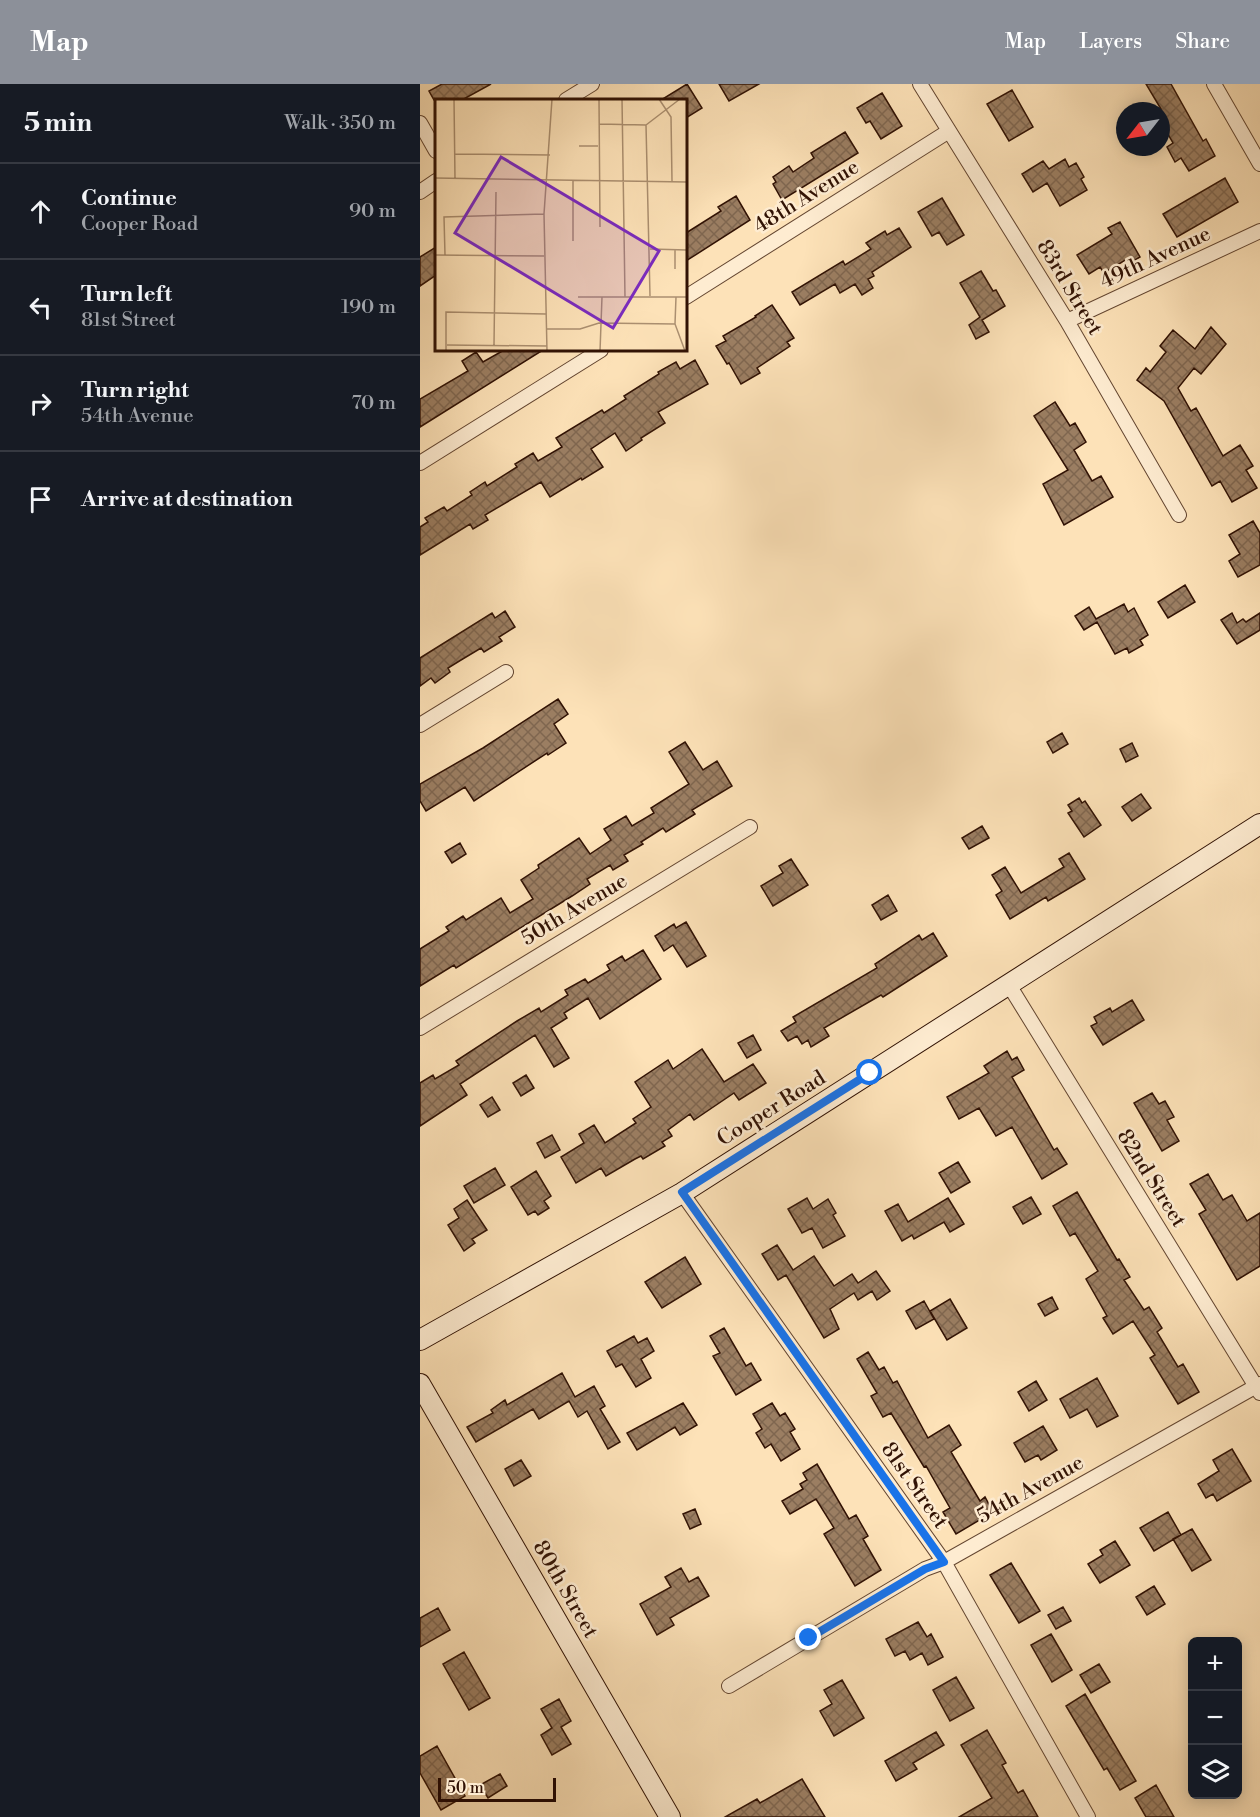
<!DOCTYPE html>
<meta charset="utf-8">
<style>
:root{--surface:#171b24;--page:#242831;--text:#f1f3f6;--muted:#9ea1a6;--line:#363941;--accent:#8c9099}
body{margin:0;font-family:"Libre Bodoni",serif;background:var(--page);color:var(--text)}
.controls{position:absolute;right:18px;bottom:18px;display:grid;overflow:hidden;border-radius:9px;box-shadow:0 3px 15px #0003}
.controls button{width:54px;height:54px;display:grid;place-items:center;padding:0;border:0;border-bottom:2px solid var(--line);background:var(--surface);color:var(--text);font:30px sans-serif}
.compass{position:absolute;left:696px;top:18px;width:54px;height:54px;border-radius:50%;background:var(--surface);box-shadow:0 3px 15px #0003;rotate:239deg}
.scale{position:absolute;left:18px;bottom:15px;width:118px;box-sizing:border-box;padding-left:6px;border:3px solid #311204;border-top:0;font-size:16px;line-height:21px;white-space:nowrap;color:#311204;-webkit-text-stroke:4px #feecd1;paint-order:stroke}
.stop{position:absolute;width:18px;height:18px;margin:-14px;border:4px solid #1a73e8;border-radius:50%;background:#fff}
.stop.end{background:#1a73e8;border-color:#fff;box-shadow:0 2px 6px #0008}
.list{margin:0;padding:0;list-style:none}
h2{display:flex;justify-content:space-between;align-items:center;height:78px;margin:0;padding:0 24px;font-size:26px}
h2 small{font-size:20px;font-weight:400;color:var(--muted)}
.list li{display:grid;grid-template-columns:39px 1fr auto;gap:18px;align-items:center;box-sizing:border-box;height:96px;padding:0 24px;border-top:2px solid var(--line)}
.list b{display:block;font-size:22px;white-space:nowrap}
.list p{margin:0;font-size:20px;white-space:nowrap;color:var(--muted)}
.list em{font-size:20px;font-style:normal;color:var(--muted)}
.icon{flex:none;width:33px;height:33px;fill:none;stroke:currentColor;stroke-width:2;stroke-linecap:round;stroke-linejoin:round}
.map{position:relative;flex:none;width:840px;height:1733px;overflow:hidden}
header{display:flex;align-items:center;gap:36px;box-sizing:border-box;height:84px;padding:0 30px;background:var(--accent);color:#fff}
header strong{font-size:28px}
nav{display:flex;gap:33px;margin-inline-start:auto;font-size:21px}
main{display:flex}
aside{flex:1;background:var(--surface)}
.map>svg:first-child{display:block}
</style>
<header>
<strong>Map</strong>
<nav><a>Map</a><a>Layers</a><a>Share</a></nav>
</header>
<main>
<aside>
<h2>5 min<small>Walk · 350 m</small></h2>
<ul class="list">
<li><svg class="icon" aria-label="ahead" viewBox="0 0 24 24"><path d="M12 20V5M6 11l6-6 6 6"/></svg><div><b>Continue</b><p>Cooper Road</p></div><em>90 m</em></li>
<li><svg class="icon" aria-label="left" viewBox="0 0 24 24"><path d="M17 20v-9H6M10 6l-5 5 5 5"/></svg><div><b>Turn left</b><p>81st Street</p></div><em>190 m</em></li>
<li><svg class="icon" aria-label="right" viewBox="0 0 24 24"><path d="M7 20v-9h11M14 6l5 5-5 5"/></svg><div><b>Turn right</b><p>54th Avenue</p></div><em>70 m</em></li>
<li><svg class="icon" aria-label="arrive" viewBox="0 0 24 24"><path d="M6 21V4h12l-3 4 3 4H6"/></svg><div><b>Arrive at destination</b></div></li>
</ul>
</aside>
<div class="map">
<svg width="840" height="1733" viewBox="0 0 840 1733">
<defs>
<pattern id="building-cross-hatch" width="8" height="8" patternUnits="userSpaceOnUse" patternTransform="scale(1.5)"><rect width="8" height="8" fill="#9b7e62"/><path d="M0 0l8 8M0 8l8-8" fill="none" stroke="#7f664f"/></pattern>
</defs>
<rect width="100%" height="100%" fill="#fde2b8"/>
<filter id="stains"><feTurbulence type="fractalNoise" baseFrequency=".00333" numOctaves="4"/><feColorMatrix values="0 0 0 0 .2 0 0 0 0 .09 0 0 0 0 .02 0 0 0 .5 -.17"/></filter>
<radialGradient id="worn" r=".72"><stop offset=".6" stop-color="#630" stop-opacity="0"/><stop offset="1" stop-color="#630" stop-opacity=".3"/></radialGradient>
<path fill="url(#building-cross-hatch)" stroke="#311204" stroke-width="1.5" d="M 22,0 L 71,0 L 42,16 L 14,16 L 9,7 Z
M 267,0 L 282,24 L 266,34 L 266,16 L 241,16 Z
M 299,0 L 339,0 L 309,17 Z
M 726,0 L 751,0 L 783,57 L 786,55 L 795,72 L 769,87 L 761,74 L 755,78 L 747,63 L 753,59 L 741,38 L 741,25 Z
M 592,6 L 613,43 L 589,57 L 567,20 Z
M 462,9 L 482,42 L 461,55 L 450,37 L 446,39 L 437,24 Z
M 425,48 L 438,69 L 362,116 L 353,100 L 356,98 L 353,93 L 369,82 L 373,88 L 394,74 L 391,69 Z
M 645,75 L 649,83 L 656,79 L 664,93 L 661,95 L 667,106 L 640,122 L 627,99 L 613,108 L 602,90 L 623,77 L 629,85 Z
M 805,94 L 818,118 L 757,153 L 743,130 Z
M 316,112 L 330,136 L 266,177 L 266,149 L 301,127 L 298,123 Z
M 522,114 L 544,151 L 527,161 L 519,148 L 512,152 L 498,128 Z
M 700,138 L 720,173 L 710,179 L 707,175 L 684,189 L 680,183 L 669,190 L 657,171 L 692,150 L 688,144 Z
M 479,144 L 491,163 L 452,188 L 454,192 L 448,195 L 453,204 L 442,211 L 435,200 L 420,209 L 415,200 L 380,221 L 372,208 L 423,177 L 425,181 L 451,165 L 446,159 L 465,147 L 467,151 Z
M 16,163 L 16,191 L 0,202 L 0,173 Z
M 561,187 L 573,207 L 576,206 L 585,222 L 562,236 L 569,248 L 556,255 L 549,241 L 560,233 L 540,199 Z
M 352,221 L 374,254 L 367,258 L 370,262 L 337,284 L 340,289 L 321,300 L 309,279 L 307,280 L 296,262 L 306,257 L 303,252 L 336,233 L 335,232 Z
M 791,243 L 806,260 L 781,290 L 774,284 L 758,304 L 771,327 L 776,324 L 803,372 L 820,361 L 833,382 L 826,386 L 837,404 L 812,418 L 800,397 L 792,402 L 744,317 L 717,296 L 726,284 L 730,288 L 746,268 L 740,262 L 753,246 L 775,265 Z
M 84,266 L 123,266 L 0,343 L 0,315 L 48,287 L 42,277 L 56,268 L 63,278 Z
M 275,276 L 288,300 L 238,328 L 245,339 L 221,354 L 222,356 L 206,367 L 195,349 L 171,365 L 183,383 L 162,396 L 161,394 L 130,413 L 121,398 L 65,431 L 68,436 L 53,445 L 50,440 L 0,471 L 0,443 L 8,438 L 5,434 L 24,423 L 27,427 L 52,411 L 50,408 L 65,398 L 67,402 L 97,383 L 95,380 L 113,369 L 118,377 L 142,363 L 136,354 L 182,326 L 184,329 L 206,315 L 204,312 L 239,290 L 238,288 L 256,278 L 260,285 Z
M 635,318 L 650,342 L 655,339 L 666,358 L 654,366 L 672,397 L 681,392 L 693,413 L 644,441 L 623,400 L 648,386 L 614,332 Z
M 833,437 L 840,449 L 840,481 L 818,493 L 809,477 L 820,470 L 809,451 Z
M 765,501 L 775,518 L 748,534 L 738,518 Z
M 704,520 L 708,528 L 714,524 L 728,551 L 720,556 L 723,561 L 709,569 L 707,564 L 695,570 L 677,538 L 664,546 L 655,532 L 669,523 L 676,535 Z
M 85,527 L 95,543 L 79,553 L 82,557 L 64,568 L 61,564 L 41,576 L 28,584 L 30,588 L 15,599 L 11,594 L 0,602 L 0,574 L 72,529 L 75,534 Z
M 812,529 L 817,539 L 823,535 L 826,538 L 840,529 L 840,546 L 817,560 L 801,536 Z
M 138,615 L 148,630 L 134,640 L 146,659 L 128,671 L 127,669 L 54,717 L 45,703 L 6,727 L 0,717 L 0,700 L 63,664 Z
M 642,649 L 648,660 L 633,669 L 627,658 Z
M 265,658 L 283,686 L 297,677 L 312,702 L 272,726 L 275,730 L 246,748 L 243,744 L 221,758 L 223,760 L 204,771 L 208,777 L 193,786 L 190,781 L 167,795 L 170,800 L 152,812 L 36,884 L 34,881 L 0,902 L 0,865 L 29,847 L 26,843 L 43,832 L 46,836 L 81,814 L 90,829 L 113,815 L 101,796 L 119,784 L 118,781 L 159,754 L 170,770 L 191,756 L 184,745 L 206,732 L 212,742 L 234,729 L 231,724 L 269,700 L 249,668 Z
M 712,659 L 718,672 L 706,678 L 700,665 Z
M 721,710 L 731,724 L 712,737 L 702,723 Z
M 659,714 L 662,719 L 665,717 L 681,741 L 664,753 L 648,729 L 652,727 L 648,721 Z
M 562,742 L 569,754 L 549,765 L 542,754 Z
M 40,759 L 46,770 L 32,779 L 25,768 Z
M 649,769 L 665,795 L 628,817 L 626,813 L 590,835 L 576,811 L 582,807 L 572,791 L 585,783 L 601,809 L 644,783 L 639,775 Z
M 371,775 L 388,801 L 353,822 L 341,802 L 363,789 L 359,782 Z
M 468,811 L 477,827 L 461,836 L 452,821 Z
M 266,838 L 286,872 L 267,883 L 253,861 L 244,867 L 235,852 L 254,840 L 256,844 Z
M 513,849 L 527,872 L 463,913 L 461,911 L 404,944 L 409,952 L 391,963 L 388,956 L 382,960 L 377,952 L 368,957 L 361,947 L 376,938 L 373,933 L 457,884 L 455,880 L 499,851 L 502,856 Z
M 223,866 L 241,895 L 180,935 L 168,914 L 144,929 L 147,934 L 131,944 L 149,974 L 134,983 L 115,951 L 40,1000 L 47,1011 L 0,1042 L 0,999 L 13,991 L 15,995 L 39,981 L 36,977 L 97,937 L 119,924 L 121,928 L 148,911 L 145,906 L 165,895 L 168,899 L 190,886 L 187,881 L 202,872 L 205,877 Z
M 712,916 L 724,936 L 683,961 L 671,942 L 677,939 L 674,933 L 690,924 L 692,928 Z
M 333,951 L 341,966 L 327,974 L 318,959 Z
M 282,965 L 304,998 L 333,980 L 346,999 L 319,1016 L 314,1009 L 274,1036 L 270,1030 L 248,1046 L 252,1052 L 242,1058 L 245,1062 L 223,1075 L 221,1072 L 215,1075 L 186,1092 L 181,1084 L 156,1099 L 141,1073 L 164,1059 L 159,1050 L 174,1041 L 185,1059 L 216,1039 L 213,1035 L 231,1023 L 215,998 L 248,976 L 253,985 Z
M 587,967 L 592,976 L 597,973 L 604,986 L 592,993 L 634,1066 L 637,1064 L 647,1080 L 622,1095 L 592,1043 L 576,1052 L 559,1024 L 539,1035 L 527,1013 L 569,989 L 564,982 Z
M 106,991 L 114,1004 L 101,1012 L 93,999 Z
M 732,1009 L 739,1020 L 745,1017 L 754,1033 L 747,1036 L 759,1057 L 742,1067 L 714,1019 Z
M 72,1013 L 80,1026 L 68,1033 L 60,1021 Z
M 132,1051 L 140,1066 L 125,1074 L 117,1059 Z
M 538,1078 L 550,1098 L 531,1109 L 519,1089 Z
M 75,1084 L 85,1101 L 54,1119 L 44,1102 Z
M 116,1087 L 131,1112 L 124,1117 L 129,1124 L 118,1131 L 115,1127 L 108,1131 L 91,1103 Z
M 788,1090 L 803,1116 L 812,1111 L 827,1137 L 840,1129 L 840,1182 L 817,1196 L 779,1130 L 786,1126 L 770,1100 Z
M 657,1108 L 697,1176 L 699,1175 L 710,1193 L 704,1196 L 724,1226 L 729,1223 L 742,1244 L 737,1248 L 758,1283 L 763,1280 L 779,1308 L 758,1320 L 730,1274 L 735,1271 L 713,1237 L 693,1250 L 683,1234 L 687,1232 L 666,1195 L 678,1187 L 655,1149 L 650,1152 L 633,1122 Z
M 611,1113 L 621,1130 L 603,1140 L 593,1123 Z
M 387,1114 L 393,1125 L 408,1115 L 416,1129 L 413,1131 L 425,1152 L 403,1164 L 392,1144 L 382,1149 L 368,1125 Z
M 528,1114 L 544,1140 L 530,1148 L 524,1138 L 494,1155 L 492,1151 L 482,1157 L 465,1127 L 478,1120 L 488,1138 Z
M 47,1116 L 67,1146 L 52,1155 L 55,1159 L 44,1167 L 28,1141 L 39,1134 L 34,1125 Z
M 357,1161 L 373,1186 L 394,1172 L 414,1202 L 432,1190 L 438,1199 L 456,1187 L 470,1207 L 457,1216 L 452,1207 L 438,1216 L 434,1209 L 410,1225 L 419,1245 L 404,1254 L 366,1191 L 358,1196 L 342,1170 Z
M 265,1173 L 281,1200 L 242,1224 L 225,1198 Z
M 632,1213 L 638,1225 L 625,1232 L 618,1220 Z
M 530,1215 L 547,1244 L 527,1256 L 510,1227 Z
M 504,1217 L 514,1235 L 496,1245 L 486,1227 Z
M 304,1244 L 326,1282 L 331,1279 L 341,1296 L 316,1311 L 293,1272 L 300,1269 L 290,1252 Z
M 214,1252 L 218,1259 L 227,1254 L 234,1267 L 221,1275 L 231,1294 L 216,1303 L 202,1280 L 196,1283 L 187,1267 Z
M 448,1268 L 459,1286 L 464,1283 L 473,1299 L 477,1297 L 508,1354 L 529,1341 L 541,1361 L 531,1368 L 560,1417 L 565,1413 L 573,1428 L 536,1450 L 523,1428 L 530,1424 L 506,1382 L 504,1383 L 471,1329 L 463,1333 L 451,1312 L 457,1309 L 437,1275 Z
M 142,1289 L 155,1313 L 174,1302 L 185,1322 L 180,1325 L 200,1358 L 188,1365 L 167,1327 L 158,1333 L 149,1317 L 119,1335 L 113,1325 L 56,1358 L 47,1343 L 73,1329 L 71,1326 L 85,1316 L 87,1321 Z
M 677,1294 L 698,1332 L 677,1343 L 667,1325 L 650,1334 L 640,1315 Z
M 616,1297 L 627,1316 L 609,1327 L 598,1308 Z
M 263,1319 L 277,1341 L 260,1351 L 255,1343 L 217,1366 L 207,1349 Z
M 352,1319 L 360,1332 L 365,1329 L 375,1345 L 370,1348 L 380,1365 L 361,1377 L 351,1360 L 345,1364 L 336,1349 L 342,1345 L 333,1330 Z
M 623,1342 L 637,1366 L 621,1376 L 618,1371 L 605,1378 L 594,1359 Z
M 812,1365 L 831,1397 L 797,1417 L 793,1410 L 786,1414 L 778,1400 L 799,1387 L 793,1376 Z
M 101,1376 L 111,1392 L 94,1402 L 85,1385 Z
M 397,1380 L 429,1435 L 436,1431 L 448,1452 L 443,1455 L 461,1486 L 435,1502 L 404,1450 L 414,1444 L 396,1415 L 370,1430 L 362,1417 L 383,1405 L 380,1400 L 387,1396 L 383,1389 Z
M 275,1425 L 281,1440 L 270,1445 L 263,1430 Z
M 748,1428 L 761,1451 L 734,1467 L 720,1444 Z
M 772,1445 L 791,1476 L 772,1487 L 753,1455 Z
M 695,1457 L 710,1481 L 680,1499 L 668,1480 L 683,1471 L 680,1466 Z
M 591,1479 L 620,1527 L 599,1539 L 570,1491 Z
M 261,1484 L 269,1498 L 278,1493 L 289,1512 L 250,1534 L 254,1541 L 237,1551 L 220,1520 L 251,1503 L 245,1493 Z
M 734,1502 L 745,1520 L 727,1531 L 716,1513 Z
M 643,1523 L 651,1537 L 636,1545 L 628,1531 Z
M 18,1524 L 30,1546 L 0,1563 L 0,1534 Z
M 498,1538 L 507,1553 L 511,1550 L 523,1573 L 508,1581 L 502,1569 L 490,1576 L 485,1567 L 475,1572 L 466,1555 Z
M 631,1550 L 652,1586 L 632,1598 L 611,1561 Z
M 44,1568 L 70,1614 L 49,1626 L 23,1580 Z
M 679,1580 L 690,1598 L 671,1609 L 660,1591 Z
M 536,1593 L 554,1624 L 530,1637 L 513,1606 Z
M 422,1596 L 444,1634 L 414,1652 L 400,1627 L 412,1620 L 404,1606 Z
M 665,1610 L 716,1697 L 700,1706 L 687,1684 L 684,1686 L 646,1622 Z
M 139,1615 L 151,1637 L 141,1643 L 151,1660 L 132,1671 L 121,1651 L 132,1644 L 121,1625 Z
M 567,1646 L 586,1679 L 582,1681 L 598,1709 L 603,1706 L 618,1733 L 539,1733 L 572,1714 L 541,1661 Z
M 516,1648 L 524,1661 L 493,1679 L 497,1685 L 476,1697 L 465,1677 Z
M 17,1662 L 45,1712 L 21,1726 L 0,1689 L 0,1672 Z
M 80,1690 L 87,1702 L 68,1714 L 60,1701 Z
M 382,1695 L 405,1733 L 305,1733 L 337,1715 L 340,1719 Z
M 736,1701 L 754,1733 L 726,1733 L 715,1714 Z"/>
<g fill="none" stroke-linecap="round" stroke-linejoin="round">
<defs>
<path id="street" d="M 500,0 L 647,237 L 759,431
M 794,0 L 840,80
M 146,16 L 172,0
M 0,39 L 16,67
M 0,108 L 16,97
M 266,213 L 529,47
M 647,237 L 840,147
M 0,379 L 181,266
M 0,641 L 86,588
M 589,901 L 840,1309
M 0,944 L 330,743
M 262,1109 L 524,1478 L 668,1733
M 309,1602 L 505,1485 L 524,1478 L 840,1300"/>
<path id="secondary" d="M 0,1256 L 262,1109 L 840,740
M 0,1300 L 250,1733"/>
</defs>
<use href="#street" stroke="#644631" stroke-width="16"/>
<use href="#secondary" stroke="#311204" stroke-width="22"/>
<use href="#street" stroke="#feecd1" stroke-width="14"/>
<use href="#secondary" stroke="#feecd1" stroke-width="20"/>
</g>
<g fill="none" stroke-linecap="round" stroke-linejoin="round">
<path stroke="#1a73e8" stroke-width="8" d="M 389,1554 L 505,1485 L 524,1478 L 262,1108 L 450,989"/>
</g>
<g text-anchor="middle" stroke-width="5" stroke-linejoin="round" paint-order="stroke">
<g font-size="21" fill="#311204" stroke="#feecd1">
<text transform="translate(386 112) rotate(-32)" y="7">48th Avenue</text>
<text transform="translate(735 173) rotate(-25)" y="7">49th Avenue</text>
<text transform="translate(650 203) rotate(59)" y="7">83rd Street</text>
<text transform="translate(154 825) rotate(-31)" y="7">50th Avenue</text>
<text transform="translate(351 1024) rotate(-32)" y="7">Cooper Road</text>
<text transform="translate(732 1094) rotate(58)" y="7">82nd Street</text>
<text transform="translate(495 1401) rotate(55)" y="7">81st Street</text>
<text transform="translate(610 1405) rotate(-29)" y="7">54th Avenue</text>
<text transform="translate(146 1505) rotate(60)" y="7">80th Street</text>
</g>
</g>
<g transform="translate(15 15)">
<rect width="252" height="252" fill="#fde2b8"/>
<path fill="none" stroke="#ab8f70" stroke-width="1.5" d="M 19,0 L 20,80M 164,0 L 165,128M 187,0 L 190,198M 224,0 L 236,18 L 237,82M 164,25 L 211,26M 211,26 L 215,197M 211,26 L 245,0M 144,47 L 163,47M 20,55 L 115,56M 0,79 L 252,83M 138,81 L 138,142M 215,150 L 252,151M 0,156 L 109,157M 10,156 L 9,118 L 109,115M 240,170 L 240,150M 143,198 L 252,198M 241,198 L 240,225 L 250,252M 112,230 L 145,230 L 164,224 L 240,225M 12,246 L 112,247M 59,246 L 61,93M 11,252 L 11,213 L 111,215M 112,252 L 109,115 L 117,0M 165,252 L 167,198"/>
<path fill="#7b2cbf" fill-opacity="0.15" stroke="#7b2cbf" stroke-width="3" d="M 66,58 L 224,152 L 178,229 L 20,134 Z"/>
<rect width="252" height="252" fill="none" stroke="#311204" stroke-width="3"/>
</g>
<rect width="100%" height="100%" filter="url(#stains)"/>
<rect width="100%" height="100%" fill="url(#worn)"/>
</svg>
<div class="controls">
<button>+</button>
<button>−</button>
<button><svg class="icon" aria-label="layers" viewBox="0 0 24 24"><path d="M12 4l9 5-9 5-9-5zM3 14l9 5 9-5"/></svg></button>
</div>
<svg class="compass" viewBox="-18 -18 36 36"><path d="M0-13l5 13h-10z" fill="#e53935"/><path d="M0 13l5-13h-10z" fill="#9ea1a6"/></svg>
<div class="scale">50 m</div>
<div class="stop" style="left:450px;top:989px"></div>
<div class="stop end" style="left:389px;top:1554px"></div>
</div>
</main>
